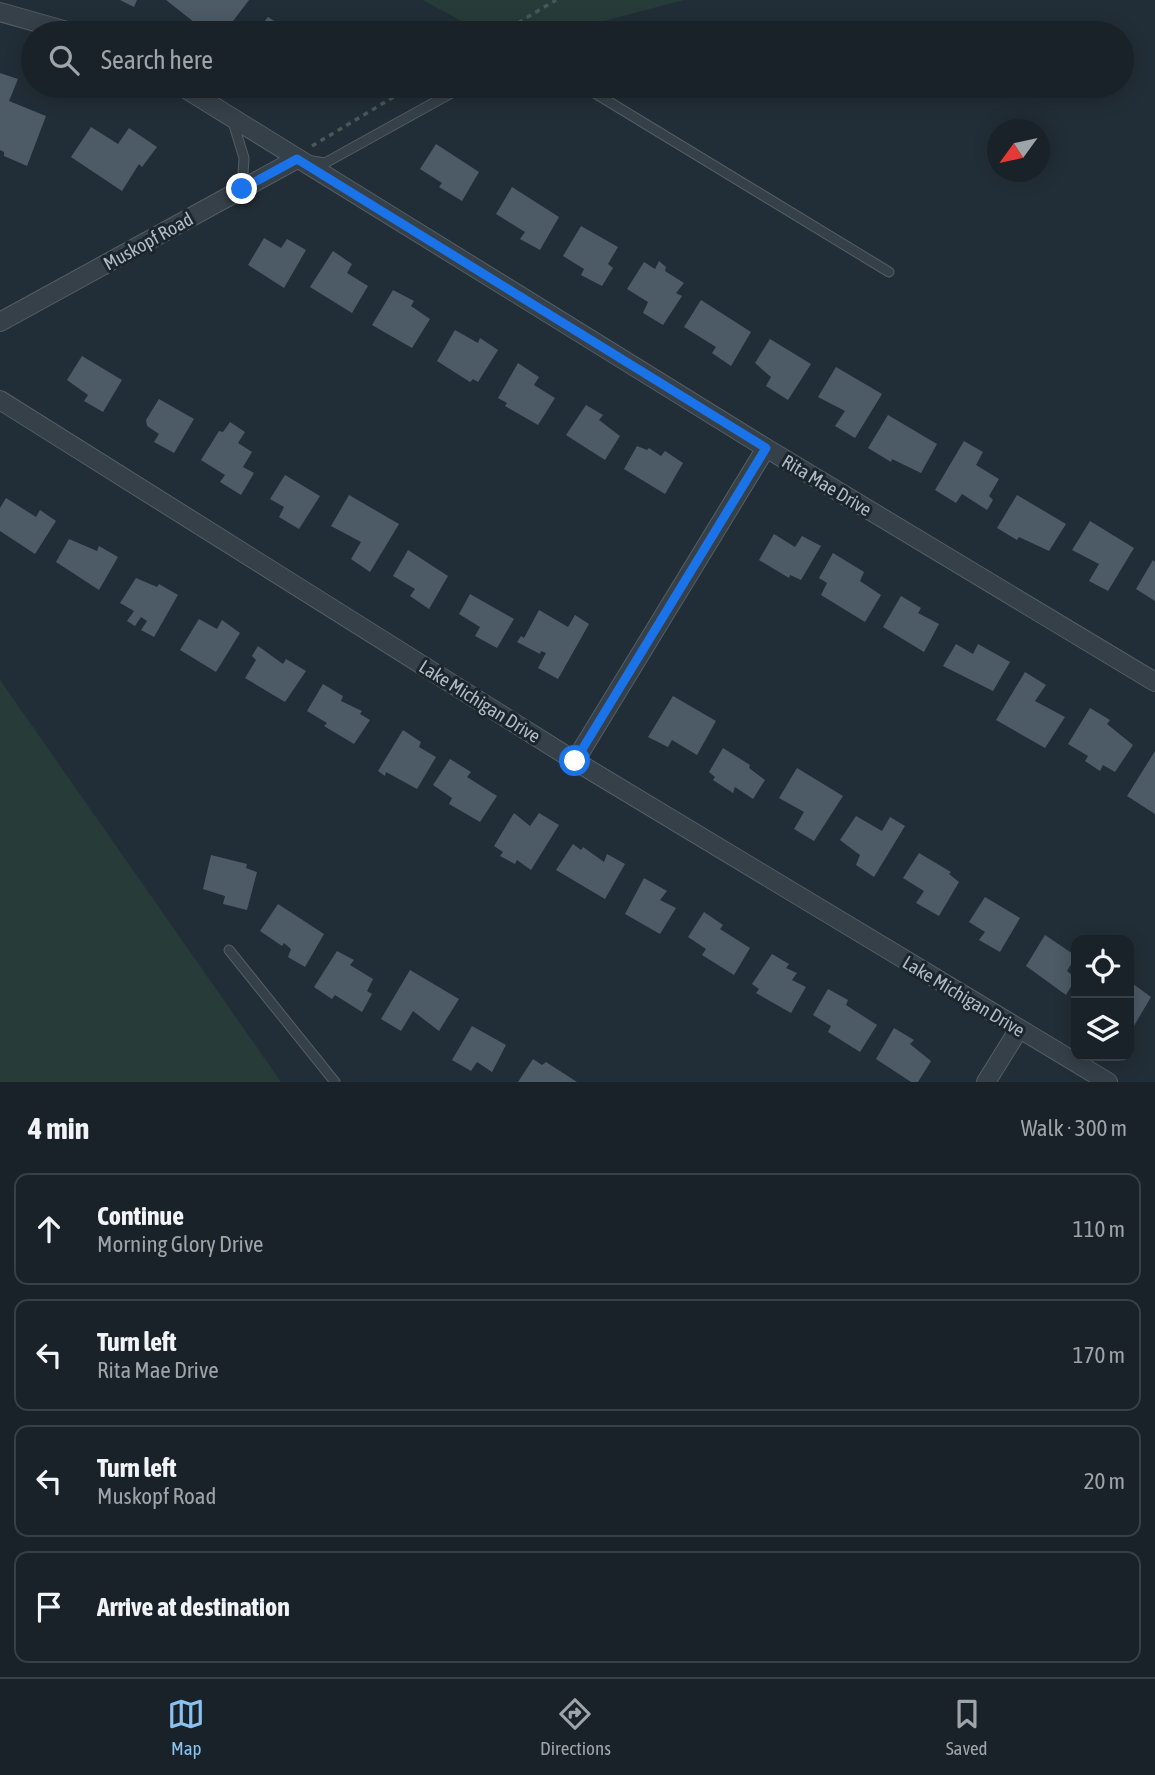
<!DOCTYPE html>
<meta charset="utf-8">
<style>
:root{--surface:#1a2229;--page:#232a31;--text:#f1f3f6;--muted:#9fa4a8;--line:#383f46;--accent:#89c2f0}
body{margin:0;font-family:"Asap Condensed",sans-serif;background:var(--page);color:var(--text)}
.controls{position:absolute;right:21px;bottom:21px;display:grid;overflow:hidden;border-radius:14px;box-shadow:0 4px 18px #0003}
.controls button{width:63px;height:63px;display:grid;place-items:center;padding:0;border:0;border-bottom:2px solid var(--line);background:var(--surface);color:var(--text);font:35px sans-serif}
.compass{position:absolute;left:987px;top:119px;width:63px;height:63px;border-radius:50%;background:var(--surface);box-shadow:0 4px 18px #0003;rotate:237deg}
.stop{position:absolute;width:21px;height:21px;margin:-16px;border:5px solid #1a73e8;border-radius:50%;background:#fff}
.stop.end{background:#1a73e8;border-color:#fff;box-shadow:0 2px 7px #0008}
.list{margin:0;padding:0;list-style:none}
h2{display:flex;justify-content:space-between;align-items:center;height:91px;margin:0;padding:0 28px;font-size:30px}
h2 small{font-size:23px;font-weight:400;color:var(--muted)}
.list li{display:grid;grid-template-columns:46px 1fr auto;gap:21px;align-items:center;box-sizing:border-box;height:112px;margin:0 14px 14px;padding:0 14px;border:2px solid var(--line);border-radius:14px}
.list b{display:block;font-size:26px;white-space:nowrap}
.list p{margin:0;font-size:23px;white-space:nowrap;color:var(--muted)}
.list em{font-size:23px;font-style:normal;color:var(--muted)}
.icon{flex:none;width:38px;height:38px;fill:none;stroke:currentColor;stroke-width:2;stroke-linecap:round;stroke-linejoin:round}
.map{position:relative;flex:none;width:1155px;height:1082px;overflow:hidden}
.search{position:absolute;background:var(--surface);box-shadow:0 4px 18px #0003;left:21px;right:21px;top:21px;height:77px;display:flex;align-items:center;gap:18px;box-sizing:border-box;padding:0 24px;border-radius:38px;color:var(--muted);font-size:26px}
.sheet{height:595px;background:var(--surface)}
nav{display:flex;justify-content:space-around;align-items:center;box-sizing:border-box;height:98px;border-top:2px solid var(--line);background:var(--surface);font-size:19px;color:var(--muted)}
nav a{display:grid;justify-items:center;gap:4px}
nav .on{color:var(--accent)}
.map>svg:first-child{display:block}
</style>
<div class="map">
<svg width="1155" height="1082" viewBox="0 0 1155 1082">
<rect width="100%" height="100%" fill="#222e37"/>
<path fill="#273c39" d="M 423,0 L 684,0 L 558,33 L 483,33 Z
M 0,680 L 281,1082 L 0,1082 Z"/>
<path fill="#4d5b66" d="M 120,0 L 137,0 L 134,7 Z
M 166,0 L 249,0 L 224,33 L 193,33 L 199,26 Z
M 268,17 L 293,33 L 255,33 Z
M 0,73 L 18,79 L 9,101 L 46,116 L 27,166 L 4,156 L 4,152 L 0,150 Z
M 91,127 L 118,144 L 129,128 L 157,147 L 142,167 L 139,164 L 122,191 L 71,157 Z
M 436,144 L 479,172 L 462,201 L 439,187 L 442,183 L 420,169 Z
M 512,187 L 559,217 L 540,250 L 520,239 L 525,232 L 496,214 Z
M 581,226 L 618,247 L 608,264 L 613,268 L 602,286 L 581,275 L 584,269 L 563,256 Z
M 264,238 L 281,248 L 287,239 L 306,250 L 284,288 L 248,265 Z
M 333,251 L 352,264 L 347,273 L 368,286 L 352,313 L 310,287 Z
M 659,261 L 666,267 L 665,271 L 684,283 L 676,293 L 682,296 L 663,325 L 643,313 L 648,302 L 627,289 L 644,262 L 655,269 Z
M 393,290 L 414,301 L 411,306 L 430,319 L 412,348 L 372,325 Z
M 701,300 L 751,332 L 731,366 L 712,353 L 716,347 L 684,327 Z
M 455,330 L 478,343 L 480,338 L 498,350 L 478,382 L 473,379 L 470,382 L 437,361 Z
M 770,339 L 811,364 L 788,400 L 766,386 L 771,377 L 755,363 Z
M 82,356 L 122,380 L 103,412 L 84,401 L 88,395 L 67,380 Z
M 518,363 L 539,377 L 534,385 L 555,398 L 538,425 L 505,406 L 507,403 L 498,398 Z
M 836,367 L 882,394 L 855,438 L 835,426 L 845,411 L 818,397 Z
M 159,399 L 194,419 L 174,453 L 154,442 L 159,434 L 147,426 L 146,420 Z
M 586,405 L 603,415 L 599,420 L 620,436 L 605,460 L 566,435 Z
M 888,415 L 937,444 L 921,473 L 892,459 L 891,462 L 868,448 Z
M 230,422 L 245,432 L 238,443 L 252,452 L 243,467 L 254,473 L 241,495 L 220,482 L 225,475 L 201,460 L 219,431 L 223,432 Z
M 964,441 L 983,452 L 976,465 L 999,479 L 989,496 L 993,500 L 987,510 L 962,494 L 956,503 L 935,490 Z
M 637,446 L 647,450 L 649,448 L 661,456 L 665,451 L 683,463 L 665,494 L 624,469 Z
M 285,475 L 320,496 L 299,529 L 279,517 L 284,507 L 270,499 Z
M 349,495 L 399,524 L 370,572 L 351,559 L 361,542 L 331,526 Z
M 1017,495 L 1066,524 L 1049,551 L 1019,537 L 1017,540 L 997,528 Z
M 6,498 L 36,517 L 40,510 L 56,521 L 35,554 L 0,531 L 0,508 Z
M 1090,521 L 1134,548 L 1108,591 L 1089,581 L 1099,564 L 1072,550 Z
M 774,534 L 795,547 L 802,536 L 821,546 L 801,580 L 790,575 L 789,578 L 759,560 Z
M 69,539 L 97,551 L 99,546 L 118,557 L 99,590 L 56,562 Z
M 408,550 L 448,576 L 429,609 L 410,596 L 415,589 L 393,576 Z
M 833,553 L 864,572 L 860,581 L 881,595 L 865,622 L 821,595 L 827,583 L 819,578 Z
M 1153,560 L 1155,562 L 1155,601 L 1136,589 Z
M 136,578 L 157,587 L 159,584 L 178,595 L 154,637 L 141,630 L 147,621 L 141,617 L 135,626 L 127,621 L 134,611 L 120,603 Z
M 470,594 L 514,619 L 497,648 L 475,636 L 480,627 L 459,614 Z
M 901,596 L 921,608 L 918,613 L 939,624 L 924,652 L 883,627 Z
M 539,610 L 568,627 L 575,615 L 589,624 L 558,679 L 538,668 L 546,653 L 541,651 L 540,654 L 517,642 L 521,636 L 524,638 Z
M 199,619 L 217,629 L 222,620 L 240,633 L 216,672 L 180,650 Z
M 956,644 L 973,654 L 978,644 L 1010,662 L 993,691 L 943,666 Z
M 258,646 L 283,664 L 286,659 L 306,671 L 285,702 L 245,678 L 256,660 L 252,656 Z
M 1025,672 L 1046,685 L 1035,701 L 1065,717 L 1045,748 L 996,720 Z
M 323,684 L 343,696 L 341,701 L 362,711 L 360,714 L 370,720 L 354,744 L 324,726 L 327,723 L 307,711 Z
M 673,696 L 716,721 L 697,755 L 672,740 L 668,747 L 648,737 Z
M 1090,708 L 1110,720 L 1107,724 L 1133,745 L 1115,772 L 1103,765 L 1100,771 L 1085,761 L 1088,756 L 1068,744 Z
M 403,730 L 421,742 L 419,747 L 436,757 L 417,789 L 386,772 L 385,776 L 378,771 Z
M 723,748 L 750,765 L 749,768 L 765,780 L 753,799 L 735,787 L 733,793 L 713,780 L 715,777 L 709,772 Z
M 1155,751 L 1155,814 L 1127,796 Z
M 450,759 L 471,772 L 467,777 L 497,796 L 480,822 L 449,804 L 452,798 L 433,785 Z
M 797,768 L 843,796 L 814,841 L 794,829 L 804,812 L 779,798 Z
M 514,813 L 530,826 L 539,813 L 559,825 L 531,870 L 517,860 L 515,864 L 500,856 L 503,852 L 494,846 Z
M 856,816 L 882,831 L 890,817 L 905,826 L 874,877 L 856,865 L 860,855 L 840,840 Z
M 573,844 L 581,850 L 583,847 L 604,862 L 607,854 L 625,864 L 605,899 L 556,870 Z
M 919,853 L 951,872 L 949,874 L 959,882 L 939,916 L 916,903 L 924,891 L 903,878 Z
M 211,855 L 247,864 L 246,868 L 257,872 L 247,910 L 223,904 L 225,896 L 203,889 Z
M 644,878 L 667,891 L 660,900 L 676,908 L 660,934 L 625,914 Z
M 985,897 L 1020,918 L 1000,952 L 979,940 L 985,932 L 969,922 Z
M 278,904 L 324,934 L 305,967 L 288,957 L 291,949 L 284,943 L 282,946 L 260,931 Z
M 704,912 L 723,925 L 720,929 L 750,948 L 734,975 L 702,955 L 706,949 L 688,937 Z
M 1045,935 L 1076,956 L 1067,971 L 1076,978 L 1066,995 L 1026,966 Z
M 337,951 L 354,960 L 350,965 L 373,979 L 367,991 L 372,994 L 362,1012 L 335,995 L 332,999 L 314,987 Z
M 772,954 L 789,964 L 786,968 L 797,973 L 792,980 L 806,987 L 791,1013 L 756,993 L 759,989 L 752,984 Z
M 410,970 L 459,999 L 439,1031 L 413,1011 L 401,1031 L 381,1019 Z
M 1129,981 L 1151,997 L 1131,1031 L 1129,1030 Z
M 828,989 L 848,1000 L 846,1005 L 877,1025 L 860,1052 L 828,1032 L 831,1026 L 813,1015 Z
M 472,1026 L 506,1045 L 492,1072 L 477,1062 L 471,1071 L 452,1060 Z
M 894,1028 L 914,1040 L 910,1044 L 931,1061 L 918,1082 L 911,1082 L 876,1059 Z
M 533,1059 L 542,1065 L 546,1062 L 577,1082 L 518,1082 Z"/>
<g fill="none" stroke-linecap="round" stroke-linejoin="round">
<defs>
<path id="lane" d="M 583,86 L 889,272
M 233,122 L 244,158 L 242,189
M 312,161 L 325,163 L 464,86
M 229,950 L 335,1082"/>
<path id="street" d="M 0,12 L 74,33
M 181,86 L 766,448 L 1155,682
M 0,322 L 297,159
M 0,400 L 575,761 L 1108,1082
M 575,761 L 766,448
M 986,1082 L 1019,1029"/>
</defs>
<use href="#lane" stroke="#535e65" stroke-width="11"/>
<use href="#street" stroke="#535e65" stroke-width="20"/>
<path stroke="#465958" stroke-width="3.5" stroke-dasharray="5 5" stroke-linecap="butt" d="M 501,33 L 556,0
M 312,146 L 412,86"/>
<use href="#lane" stroke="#364048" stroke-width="9"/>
<use href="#street" stroke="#364048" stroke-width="18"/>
</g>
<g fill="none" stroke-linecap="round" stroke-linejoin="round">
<path stroke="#1a73e8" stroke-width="9" d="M 242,189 L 297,159 L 766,448 L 575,761"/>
</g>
<g text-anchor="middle" stroke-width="6" stroke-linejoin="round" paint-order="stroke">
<g font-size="19" fill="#b0bbc4" stroke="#1b252c">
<text transform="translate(148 241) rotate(-29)" y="7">Muskopf Road</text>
<text transform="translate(827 485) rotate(31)" y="7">Rita Mae Drive</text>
<text transform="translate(480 701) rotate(32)" y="7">Lake Michigan Drive</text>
<text transform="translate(964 996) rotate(31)" y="7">Lake Michigan Drive</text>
</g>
</g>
</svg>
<div class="controls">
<button><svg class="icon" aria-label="locate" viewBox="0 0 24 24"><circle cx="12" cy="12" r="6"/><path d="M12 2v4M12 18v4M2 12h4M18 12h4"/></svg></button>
<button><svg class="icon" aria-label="layers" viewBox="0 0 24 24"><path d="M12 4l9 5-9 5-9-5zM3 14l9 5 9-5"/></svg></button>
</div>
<svg class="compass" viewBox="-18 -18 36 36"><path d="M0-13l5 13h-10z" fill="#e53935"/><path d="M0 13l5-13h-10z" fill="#9fa4a8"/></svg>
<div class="stop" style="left:575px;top:761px"></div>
<div class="stop end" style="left:242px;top:189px"></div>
<div class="search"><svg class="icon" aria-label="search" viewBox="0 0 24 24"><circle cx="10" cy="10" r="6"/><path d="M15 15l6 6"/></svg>Search here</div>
</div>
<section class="sheet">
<h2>4 min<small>Walk · 300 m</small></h2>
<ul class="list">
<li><svg class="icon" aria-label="ahead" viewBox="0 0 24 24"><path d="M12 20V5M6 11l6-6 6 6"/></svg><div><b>Continue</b><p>Morning Glory Drive</p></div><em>110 m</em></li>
<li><svg class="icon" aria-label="left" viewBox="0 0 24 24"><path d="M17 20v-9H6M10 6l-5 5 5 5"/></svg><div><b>Turn left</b><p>Rita Mae Drive</p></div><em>170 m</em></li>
<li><svg class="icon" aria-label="left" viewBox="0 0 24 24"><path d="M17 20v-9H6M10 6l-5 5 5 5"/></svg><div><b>Turn left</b><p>Muskopf Road</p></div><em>20 m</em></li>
<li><svg class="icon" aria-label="arrive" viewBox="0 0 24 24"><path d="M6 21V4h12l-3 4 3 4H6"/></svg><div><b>Arrive at destination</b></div></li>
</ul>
</section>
<nav>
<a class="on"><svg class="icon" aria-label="map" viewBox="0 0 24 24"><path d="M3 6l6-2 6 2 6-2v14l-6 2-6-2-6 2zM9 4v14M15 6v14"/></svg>Map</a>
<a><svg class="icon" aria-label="directions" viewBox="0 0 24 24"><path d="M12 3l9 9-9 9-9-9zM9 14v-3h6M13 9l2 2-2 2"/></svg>Directions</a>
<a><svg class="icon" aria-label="saved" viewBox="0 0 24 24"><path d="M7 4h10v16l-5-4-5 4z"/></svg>Saved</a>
</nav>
